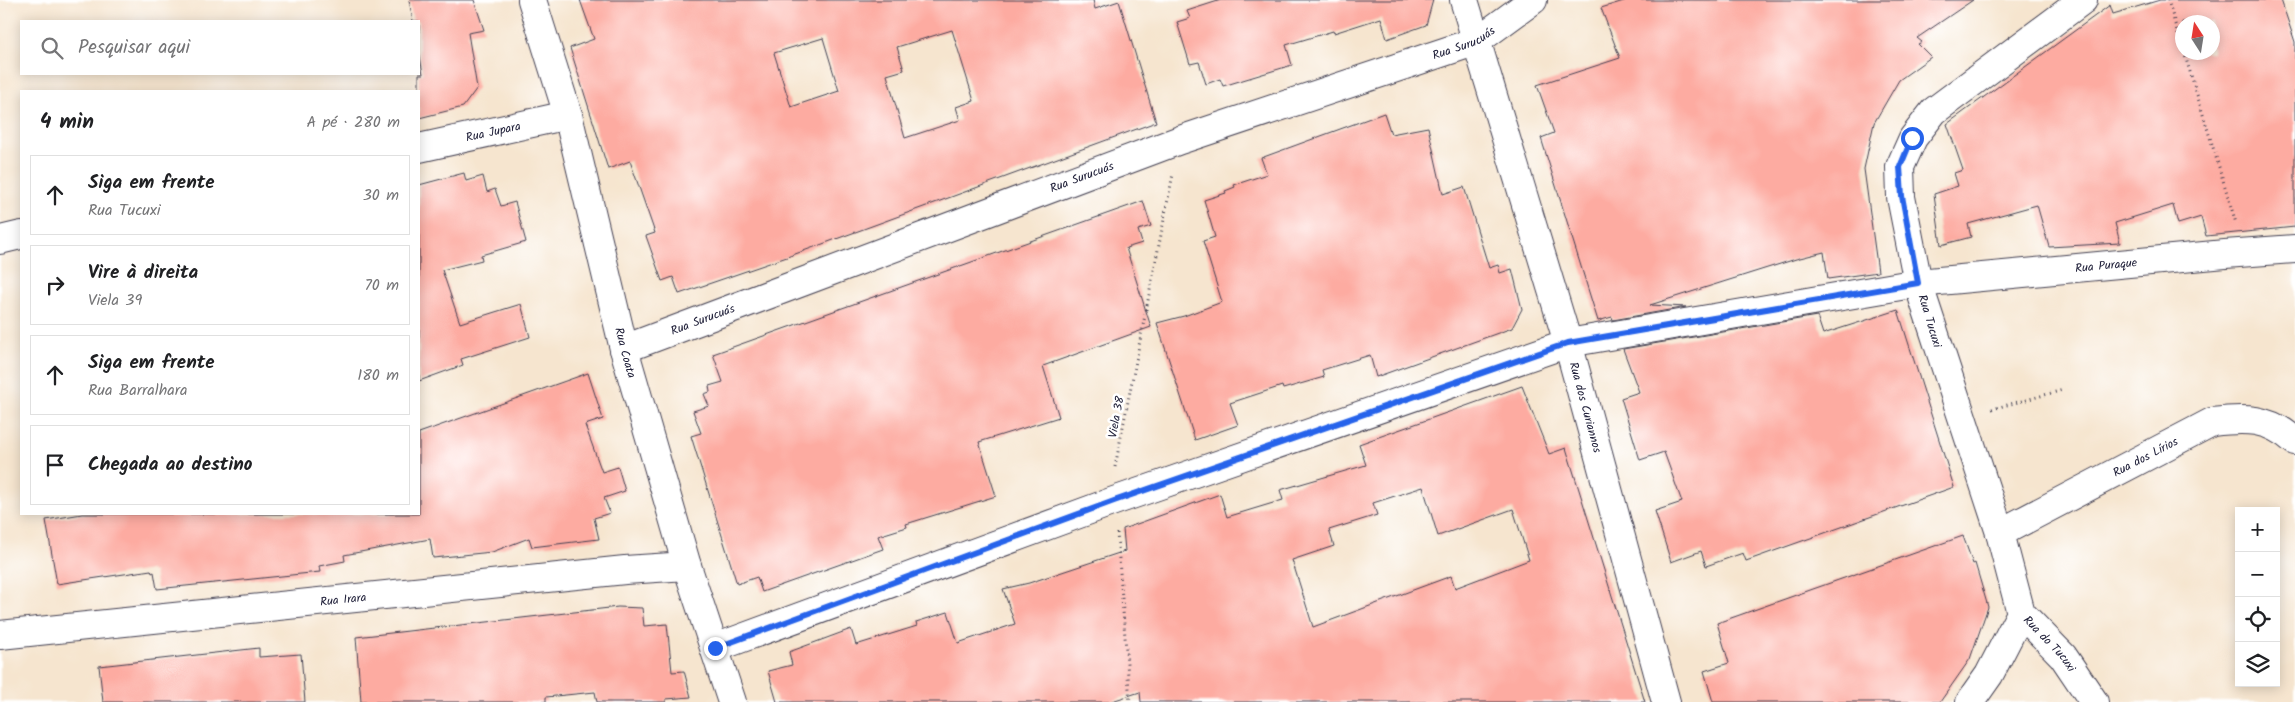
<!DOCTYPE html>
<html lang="pt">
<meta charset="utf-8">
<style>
:root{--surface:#fff;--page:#f6f6f6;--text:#202124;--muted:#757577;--line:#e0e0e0}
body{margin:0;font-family:Kalam,sans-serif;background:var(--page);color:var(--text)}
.controls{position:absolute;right:15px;bottom:15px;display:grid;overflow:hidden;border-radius:0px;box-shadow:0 2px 12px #0003}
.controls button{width:45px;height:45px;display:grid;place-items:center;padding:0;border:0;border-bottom:1px solid var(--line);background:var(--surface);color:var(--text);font:25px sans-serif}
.compass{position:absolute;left:2175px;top:15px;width:45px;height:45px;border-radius:50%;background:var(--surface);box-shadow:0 2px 12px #0003;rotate:348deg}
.stop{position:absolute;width:15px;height:15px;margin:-11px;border:4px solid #2563eb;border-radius:50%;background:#fff}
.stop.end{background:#2563eb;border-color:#fff;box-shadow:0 1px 5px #0008}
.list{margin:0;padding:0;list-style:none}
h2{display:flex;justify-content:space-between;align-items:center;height:65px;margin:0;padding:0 20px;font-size:21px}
h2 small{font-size:16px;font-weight:400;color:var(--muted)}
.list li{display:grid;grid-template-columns:32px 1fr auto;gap:15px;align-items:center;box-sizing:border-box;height:80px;margin:0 10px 10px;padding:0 10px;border:1px solid var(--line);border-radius:0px}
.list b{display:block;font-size:19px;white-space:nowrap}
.list p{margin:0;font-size:16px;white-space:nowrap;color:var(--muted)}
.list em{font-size:16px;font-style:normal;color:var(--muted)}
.icon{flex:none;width:28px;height:28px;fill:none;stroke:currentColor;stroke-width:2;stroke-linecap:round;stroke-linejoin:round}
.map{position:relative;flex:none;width:2295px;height:702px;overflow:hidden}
.search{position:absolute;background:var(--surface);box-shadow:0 2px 12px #0003;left:20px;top:20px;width:400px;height:55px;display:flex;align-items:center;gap:12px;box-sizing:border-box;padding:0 18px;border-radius:0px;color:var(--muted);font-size:19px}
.panel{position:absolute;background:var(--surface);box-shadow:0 2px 12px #0003;left:20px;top:90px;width:400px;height:425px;border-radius:0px}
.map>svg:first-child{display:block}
</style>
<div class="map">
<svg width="2295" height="702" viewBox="0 0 2295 702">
<rect width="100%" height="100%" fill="#fff"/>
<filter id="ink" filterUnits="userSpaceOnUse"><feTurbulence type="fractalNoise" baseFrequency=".02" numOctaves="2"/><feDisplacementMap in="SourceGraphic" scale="10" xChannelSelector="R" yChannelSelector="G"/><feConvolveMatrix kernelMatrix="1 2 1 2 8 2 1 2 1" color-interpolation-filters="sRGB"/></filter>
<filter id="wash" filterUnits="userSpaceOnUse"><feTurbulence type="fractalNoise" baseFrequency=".0096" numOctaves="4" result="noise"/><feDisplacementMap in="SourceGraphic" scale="20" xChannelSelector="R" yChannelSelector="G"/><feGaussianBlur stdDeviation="1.12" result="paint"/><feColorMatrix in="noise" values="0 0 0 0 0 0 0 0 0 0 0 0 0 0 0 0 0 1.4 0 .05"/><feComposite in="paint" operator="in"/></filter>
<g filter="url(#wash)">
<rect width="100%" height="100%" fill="#f6e5cf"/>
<g id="blocks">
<path fill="#fdaba1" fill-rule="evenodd" d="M 409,0 L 474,0 L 484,30 L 468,33 L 477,88 L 463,107 L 419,118 L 419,74 L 423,74 L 419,51 L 419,21 L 413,21 Z
M 580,0 L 1093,0 L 1095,9 L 1119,1 L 1156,122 L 787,257 L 679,294 L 673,277 L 662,281 L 646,236 L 655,233 L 630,161 L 608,169 L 570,48 L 594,39 ZM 952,30 L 974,101 L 956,107 L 960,120 L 905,138 L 887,75 L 904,70 L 897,47 ZM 823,38 L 839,91 L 791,107 L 774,53 Z
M 1221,0 L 1433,0 L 1426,25 L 1387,39 L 1381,18 L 1334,33 L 1333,31 L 1286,45 L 1292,65 L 1223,86 L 1220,79 L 1206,84 L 1199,62 L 1190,64 L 1177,22 L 1190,18 L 1187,11 Z
M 1627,0 L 1973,0 L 1917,38 L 1922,42 L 1918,44 L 1931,57 L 1899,80 L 1874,123 L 1864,169 L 1878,272 L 1828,279 L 1824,252 L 1796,259 L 1650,305 L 1686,307 L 1613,320 L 1612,317 L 1598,321 L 1541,138 L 1554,133 L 1537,85 L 1620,58 L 1601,8 Z
M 2160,0 L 2281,0 L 2295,42 L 2295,227 L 2206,236 L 2201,217 L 2178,224 L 2173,205 L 2115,223 L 2120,243 L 2049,247 L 2037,205 L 1968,224 L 1971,237 L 1941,245 L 1934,194 L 1958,186 L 1954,173 L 1963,170 L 1947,124 L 2110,5 L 2113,14 ZM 2182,22 L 2212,22 L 2212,52 L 2182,52 Z
M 1384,113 L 1391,134 L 1428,127 L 1443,194 L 1464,187 L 1489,268 L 1498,265 L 1500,273 L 1512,269 L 1522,309 L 1512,328 L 1376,377 L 1370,355 L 1322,370 L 1324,377 L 1283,389 L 1282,386 L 1230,403 L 1238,425 L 1195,440 L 1157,323 L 1184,316 L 1222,302 L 1203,241 L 1215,237 L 1204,200 L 1226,193 L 1225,191 L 1235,187 L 1234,185 L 1267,174 L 1261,158 Z
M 464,173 L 466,181 L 483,176 L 487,192 L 495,189 L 501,206 L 515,202 L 526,242 L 481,255 L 482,260 L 442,270 L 460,323 L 521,304 L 530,337 L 461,359 L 463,365 L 419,381 L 419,185 Z
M 1143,201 L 1151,226 L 1138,230 L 1142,243 L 1126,248 L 1151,327 L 1043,366 L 1059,417 L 979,442 L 996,496 L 906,524 L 907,527 L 878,536 L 883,549 L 762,592 L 757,577 L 737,584 L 691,436 L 701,433 L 693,411 L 709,406 L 704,394 L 710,392 L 709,386 L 723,382 L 713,354 Z
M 1898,310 L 1954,487 L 1746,561 L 1743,553 L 1706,566 L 1701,551 L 1671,562 L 1655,511 L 1682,502 L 1664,452 L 1640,460 L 1621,398 L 1639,392 L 1623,349 L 1817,316 L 1823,334 Z
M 588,373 L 603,419 L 585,425 L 602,472 L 618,467 L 625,491 L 604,498 L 610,513 L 594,518 L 599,539 L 532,547 L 529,538 L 492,552 L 433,558 L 430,539 L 344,555 L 345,561 L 319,566 L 320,572 L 157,589 L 154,572 L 152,573 L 151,570 L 57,584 L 46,520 L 82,514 L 419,514 L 419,433 Z
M 1522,386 L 1549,454 L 1566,448 L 1645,702 L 1141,702 L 1140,692 L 1109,702 L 777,702 L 768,671 L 792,665 L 789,652 L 851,629 L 856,645 L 917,626 L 916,622 L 948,612 L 958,643 L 1015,624 L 1003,589 L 1029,583 L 1125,551 L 1123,529 L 1220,494 L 1227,517 L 1283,500 L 1280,490 L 1366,465 L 1359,444 ZM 1423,487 L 1438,536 L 1513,509 L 1529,560 L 1455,588 L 1451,576 L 1313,627 L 1292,560 L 1334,546 L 1329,530 L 1377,515 L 1373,503 Z
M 1963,536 L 1973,564 L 1975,563 L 1988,607 L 1970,659 L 1940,702 L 1713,702 L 1704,671 L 1729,663 L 1717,623 Z
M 618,607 L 642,608 L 644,626 L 667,624 L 672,672 L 684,671 L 691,697 L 666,699 L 666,702 L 597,702 L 595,692 L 546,697 L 546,702 L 361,702 L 356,637 Z
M 259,648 L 259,657 L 301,654 L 305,702 L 103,702 L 99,666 Z"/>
</g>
</g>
<g filter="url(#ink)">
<use href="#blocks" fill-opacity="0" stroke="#423f51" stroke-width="1"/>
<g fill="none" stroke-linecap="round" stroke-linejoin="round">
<defs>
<g id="minor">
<path id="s1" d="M 1464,0 L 1568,343 L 1666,702"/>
<path id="s2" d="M 419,148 L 568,115"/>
<path d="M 0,240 L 21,235"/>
<path id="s3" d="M 624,349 L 1180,140 L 1477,41 L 1533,0"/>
<path id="s4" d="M 2000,533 L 2212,422 C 2245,418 2268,417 2295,441"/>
<path id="s5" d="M 2021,613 L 2063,656 L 2094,702"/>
<path id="s6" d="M 0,635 L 625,570 L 687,566"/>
<path id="s7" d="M 715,648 L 1114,501 L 1568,343 L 1918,283 L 2225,254 L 2295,249"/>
<path d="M 1970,702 L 1989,675 L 2021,613 L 2000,533 L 1918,283 L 1901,197 L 1900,167 L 1913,138 L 1934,111 L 2083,0"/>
</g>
<g id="tertiary">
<path id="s8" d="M 532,0 L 568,115 L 624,349 L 687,566 L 732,702"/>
</g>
</defs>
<use href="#minor" stroke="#423f51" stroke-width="30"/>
<use href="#tertiary" stroke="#423f51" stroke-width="30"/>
<path stroke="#423f51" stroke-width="3" stroke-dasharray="1 4" stroke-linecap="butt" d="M 2168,0 L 2182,48
M 2184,52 L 2236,223
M 1992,409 L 2063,390
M 1115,467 L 1173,174
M 1117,533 L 1130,702"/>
<use href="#minor" stroke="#fff" stroke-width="28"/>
<use href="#tertiary" stroke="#fff" stroke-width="28"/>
</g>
</g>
<g fill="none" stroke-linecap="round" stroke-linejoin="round" filter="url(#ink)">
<path stroke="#2563eb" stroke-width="6" d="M 715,648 L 1114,501 L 1568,343 L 1918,283 L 1902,196 L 1900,167 L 1912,138"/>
</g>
<g text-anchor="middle" stroke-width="5" stroke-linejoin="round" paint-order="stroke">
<g font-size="12" fill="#22223b" stroke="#fff">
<text dy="4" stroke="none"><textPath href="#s3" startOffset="894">Rua Surucuás</textPath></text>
<text dy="4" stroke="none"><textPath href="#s2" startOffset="76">Rua Jupara</textPath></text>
<text dy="4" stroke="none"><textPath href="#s3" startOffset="489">Rua Surucuás</textPath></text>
<text dy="4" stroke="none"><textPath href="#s7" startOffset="1450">Rua Puraque</textPath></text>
<text dy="4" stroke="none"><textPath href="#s3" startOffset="84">Rua Surucuás</textPath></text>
<text transform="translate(1930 321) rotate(73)" y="4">Rua Tucuxi</text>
<text dy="4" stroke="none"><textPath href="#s8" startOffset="365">Rua Coata</textPath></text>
<text dy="4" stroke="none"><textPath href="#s1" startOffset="425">Rua dos Curiannos</textPath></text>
<text transform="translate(1116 417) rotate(-79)" y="4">Viela 38</text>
<text dy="4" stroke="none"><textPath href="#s4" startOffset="164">Rua dos Lírios</textPath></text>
<text dy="4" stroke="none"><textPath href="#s6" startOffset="345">Rua Irara</textPath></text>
<text dy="4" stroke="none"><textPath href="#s5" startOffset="42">Rua do Tucuxi</textPath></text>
</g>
</g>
</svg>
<div class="controls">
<button>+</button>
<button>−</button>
<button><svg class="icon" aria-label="locate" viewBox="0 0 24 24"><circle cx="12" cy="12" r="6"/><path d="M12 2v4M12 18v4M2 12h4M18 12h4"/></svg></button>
<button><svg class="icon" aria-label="layers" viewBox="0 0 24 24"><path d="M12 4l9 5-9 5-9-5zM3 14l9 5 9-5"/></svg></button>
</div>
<svg class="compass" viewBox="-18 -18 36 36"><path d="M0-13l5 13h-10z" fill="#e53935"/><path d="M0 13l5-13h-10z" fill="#757577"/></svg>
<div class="stop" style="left:1912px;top:138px"></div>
<div class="stop end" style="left:715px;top:648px"></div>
<div class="search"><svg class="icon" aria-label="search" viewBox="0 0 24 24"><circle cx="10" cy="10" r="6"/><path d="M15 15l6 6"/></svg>Pesquisar aqui</div>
<section class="panel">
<h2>4 min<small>A pé · 280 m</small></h2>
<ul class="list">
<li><svg class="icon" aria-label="ahead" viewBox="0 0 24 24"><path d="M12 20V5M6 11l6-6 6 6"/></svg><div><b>Siga em frente</b><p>Rua Tucuxi</p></div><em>30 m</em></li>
<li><svg class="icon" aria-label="right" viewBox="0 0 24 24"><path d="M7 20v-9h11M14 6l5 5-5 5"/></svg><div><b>Vire à direita</b><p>Viela 39</p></div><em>70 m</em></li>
<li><svg class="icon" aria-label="ahead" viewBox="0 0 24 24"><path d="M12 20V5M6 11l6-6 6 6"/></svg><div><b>Siga em frente</b><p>Rua Barralhara</p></div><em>180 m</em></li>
<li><svg class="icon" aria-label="arrive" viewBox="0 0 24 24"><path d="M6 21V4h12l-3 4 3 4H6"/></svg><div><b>Chegada ao destino</b></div></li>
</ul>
</section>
</div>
